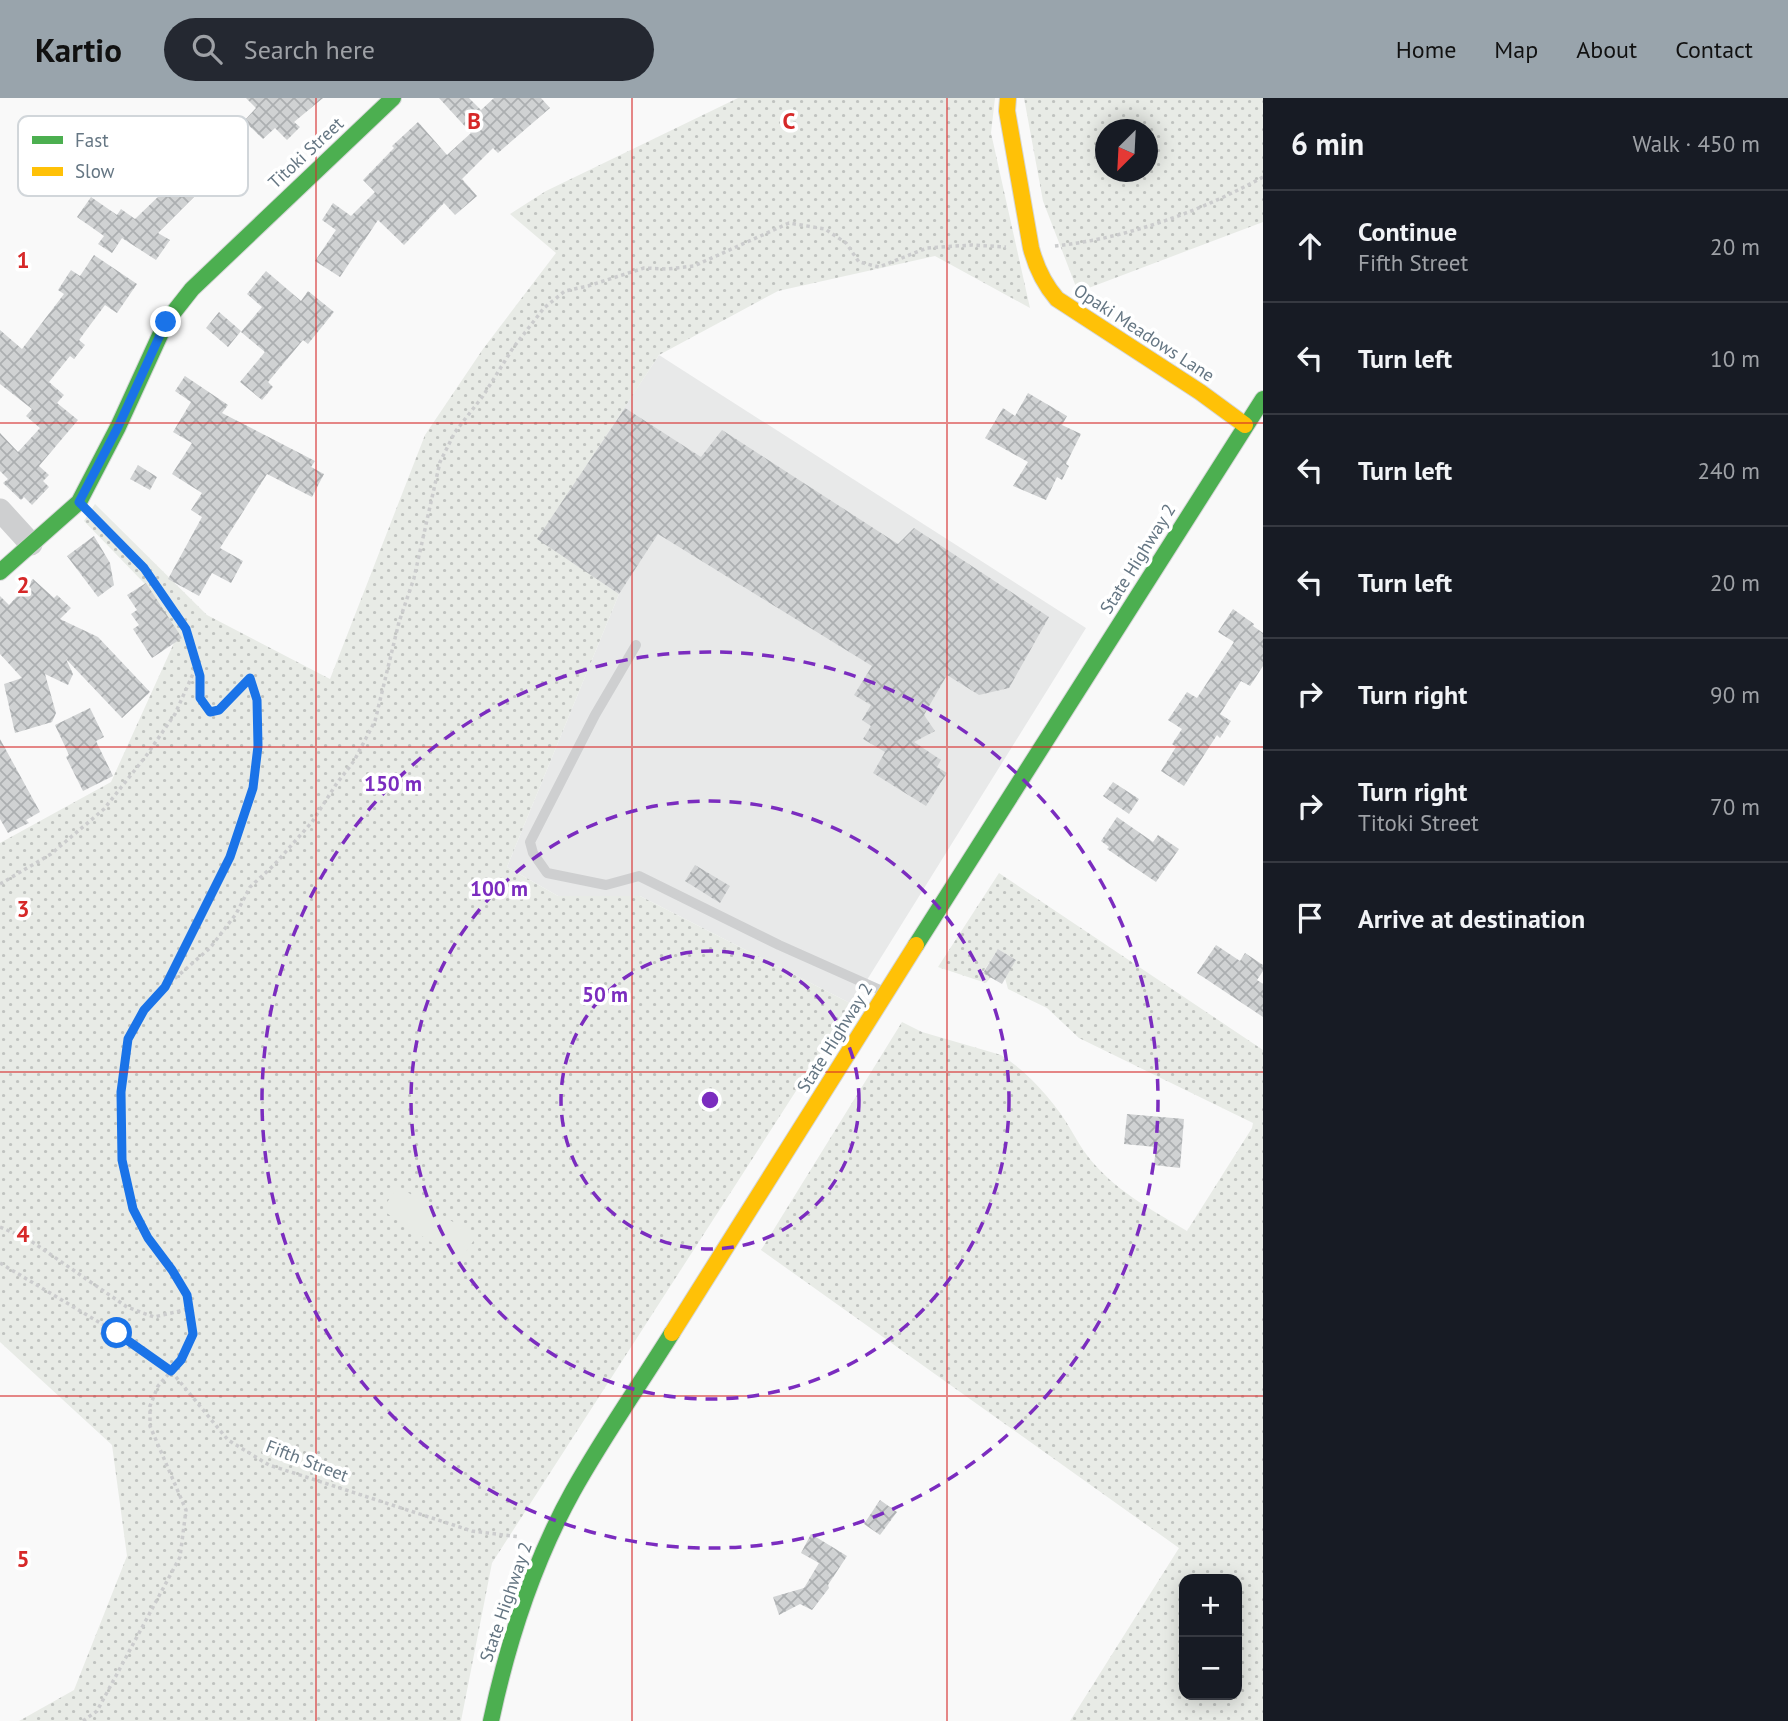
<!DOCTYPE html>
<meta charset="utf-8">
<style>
:root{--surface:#171b24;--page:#242831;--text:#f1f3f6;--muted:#9ea1a6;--line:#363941;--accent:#99a4ac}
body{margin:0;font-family:"PT Sans",sans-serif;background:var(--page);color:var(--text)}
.controls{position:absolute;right:21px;bottom:21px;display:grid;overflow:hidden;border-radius:14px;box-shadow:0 4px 18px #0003}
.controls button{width:63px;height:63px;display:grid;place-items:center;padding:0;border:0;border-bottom:2px solid var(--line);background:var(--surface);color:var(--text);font:35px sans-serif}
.compass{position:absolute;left:1095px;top:21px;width:63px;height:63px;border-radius:50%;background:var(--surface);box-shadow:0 4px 18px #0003;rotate:204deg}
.stop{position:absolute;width:21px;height:21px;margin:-16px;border:5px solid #1a73e8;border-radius:50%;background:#fff}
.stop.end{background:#1a73e8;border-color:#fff;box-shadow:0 2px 7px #0008}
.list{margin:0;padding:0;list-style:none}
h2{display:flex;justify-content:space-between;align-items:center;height:91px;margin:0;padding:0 28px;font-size:30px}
h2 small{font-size:23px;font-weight:400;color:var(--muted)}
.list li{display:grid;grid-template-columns:46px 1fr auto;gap:21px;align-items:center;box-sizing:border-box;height:112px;padding:0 28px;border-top:2px solid var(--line)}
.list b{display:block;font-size:26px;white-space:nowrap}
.list p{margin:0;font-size:23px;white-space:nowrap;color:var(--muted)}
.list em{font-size:23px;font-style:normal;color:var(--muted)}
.icon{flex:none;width:38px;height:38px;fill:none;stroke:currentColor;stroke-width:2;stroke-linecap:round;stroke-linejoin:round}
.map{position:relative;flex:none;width:1263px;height:1623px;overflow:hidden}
header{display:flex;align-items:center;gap:42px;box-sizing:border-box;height:98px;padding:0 35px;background:var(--accent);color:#111}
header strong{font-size:33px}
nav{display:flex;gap:38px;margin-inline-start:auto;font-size:24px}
.search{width:490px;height:63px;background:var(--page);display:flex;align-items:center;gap:18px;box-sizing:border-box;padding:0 24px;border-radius:38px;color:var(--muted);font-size:26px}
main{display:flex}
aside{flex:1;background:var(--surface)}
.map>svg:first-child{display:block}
</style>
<header>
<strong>Kartio</strong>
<div class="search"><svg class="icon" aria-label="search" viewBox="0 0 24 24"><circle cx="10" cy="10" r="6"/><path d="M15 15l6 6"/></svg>Search here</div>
<nav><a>Home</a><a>Map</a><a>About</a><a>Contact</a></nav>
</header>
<main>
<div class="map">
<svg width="1263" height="1623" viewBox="0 0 1263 1623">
<defs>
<pattern id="green-dots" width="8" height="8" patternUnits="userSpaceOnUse" patternTransform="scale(1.75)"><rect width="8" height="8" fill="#e8ebe6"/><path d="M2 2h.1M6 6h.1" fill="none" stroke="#c0c3c0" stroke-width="1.8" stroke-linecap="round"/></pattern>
<pattern id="building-cross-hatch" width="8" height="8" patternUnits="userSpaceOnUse" patternTransform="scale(1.75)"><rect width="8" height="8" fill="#d0d2d3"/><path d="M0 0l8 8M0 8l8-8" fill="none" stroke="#acafb1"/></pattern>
</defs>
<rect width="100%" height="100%" fill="#f9f9f9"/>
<path fill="#e8e9e9" d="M 659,257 L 1086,530 L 852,906 L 640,798 L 558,798 L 507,769 L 619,496 L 537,441 Z"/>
<path fill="url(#green-dots)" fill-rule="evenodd" d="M 738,0 L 995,0 L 991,35 L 1030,210 L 935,158 L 778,193 L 659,257 L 538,441 L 619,496 L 507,769 L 558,798 L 640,798 L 852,906 L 492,1465 L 461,1623 L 19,1623 L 74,1592 L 127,1458 L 112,1347 L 0,1244 L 0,745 L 111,684 L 174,545 L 144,485 L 84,423 L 95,406 L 207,517 L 330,581 L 425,337 L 483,251 L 556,155 L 510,116 L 546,93 Z
M 1024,0 L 1263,0 L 1263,124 L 1078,194 L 1043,103 ZM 1106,32 L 1148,32 L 1148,74 L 1106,74 Z
M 999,775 L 1263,952 L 1263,1623 L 1070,1623 L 1179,1450 L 761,1152 L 902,924 L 922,934 L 1001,957 C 1027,973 1056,1005 1071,1032 C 1078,1044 1085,1056 1095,1067 C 1121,1096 1154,1113 1187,1133 L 1252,1030 L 1253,1025 L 1079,940 L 1047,910 L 1008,891 L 1005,880 L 1016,862 L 998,851 L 983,874 L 991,879 L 986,885 L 938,869 ZM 1184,1481 L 1237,1481 L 1237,1597 L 1184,1597 Z"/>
<path fill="#e8ebe6" d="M 398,1088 L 476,1139 L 460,1163 L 382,1112 Z"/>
<path fill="url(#building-cross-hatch)" d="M 246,0 L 323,0 L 294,24 L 300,29 L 287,42 L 275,30 L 263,41 L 244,23 L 256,10 Z
M 439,0 L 469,0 L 481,12 L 494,0 L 541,0 L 550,10 L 498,55 L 493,50 L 462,81 L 477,98 L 455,117 L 444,105 L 404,147 L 378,122 L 340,179 L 315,163 L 336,132 L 322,122 L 333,105 L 351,118 L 375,94 L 363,82 L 394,50 L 392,48 L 418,24 L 447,57 L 471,35 Z
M 167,18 L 188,42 L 202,26 L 214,37 L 221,30 L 237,45 L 217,67 L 224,73 L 212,86 L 209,84 L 158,135 L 170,142 L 156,162 L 122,140 L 112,155 L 98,146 L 104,138 L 77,119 L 91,99 L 117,117 L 121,111 L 135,121 L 161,96 L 139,74 L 169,45 L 155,29 Z
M 94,157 L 137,186 L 117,215 L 105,207 L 79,242 L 85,247 L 74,261 L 70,258 L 49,284 L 64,297 L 57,305 L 78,322 L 39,368 L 49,377 L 43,383 L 49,389 L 32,407 L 24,399 L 21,402 L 3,385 L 8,381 L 0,373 L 0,335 L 18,354 L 40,330 L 26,318 L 32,311 L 0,286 L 0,232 L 22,251 L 64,196 L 58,192 L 71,172 L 80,178 Z
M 266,173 L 301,203 L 308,193 L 334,214 L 308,246 L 303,242 L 268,284 L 273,289 L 262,302 L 240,284 L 265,254 L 241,234 L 262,209 L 247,196 Z
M 219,214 L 241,233 L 228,249 L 206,230 Z
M 185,278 L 228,307 L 222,315 L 315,363 L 311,369 L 324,376 L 312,399 L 267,376 L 220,450 L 243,463 L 231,485 L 212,475 L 199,498 L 168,481 L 202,419 L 191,412 L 202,395 L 172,376 L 192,345 L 173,334 L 191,304 L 175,293 Z
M 1028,295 L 1067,318 L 1062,327 L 1081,336 L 1066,366 L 1069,368 L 1062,382 L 1057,379 L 1046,402 L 1013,388 L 1028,364 L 985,340 L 1003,310 L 1015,318 Z
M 625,310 L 701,359 L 722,332 L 898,446 L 914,430 L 1049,519 L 1009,590 L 979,597 L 947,577 L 924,617 L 935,633 L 914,644 L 941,662 L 937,669 L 947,675 L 926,708 L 873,675 L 885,654 L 863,641 L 871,628 L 862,622 L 871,607 L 854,597 L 872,568 L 658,436 L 619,496 L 537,441 Z
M 138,367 L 157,379 L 150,392 L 130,381 Z
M 94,438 L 110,465 L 114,487 L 98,499 L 67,458 Z
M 33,481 L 54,500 L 57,497 L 71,510 L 60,521 L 98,539 L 150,594 L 122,620 L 66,561 L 73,576 L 68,587 L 45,576 L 56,615 L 52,624 L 15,635 L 4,586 L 22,580 L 0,556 L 0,498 L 9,507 Z
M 146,485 L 182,540 L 152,560 L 133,531 L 139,527 L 131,516 L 137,512 L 127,497 Z
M 1233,511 L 1254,526 L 1253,528 L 1263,535 L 1263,568 L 1250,588 L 1241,583 L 1220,616 L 1231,623 L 1220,640 L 1217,637 L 1184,688 L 1161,673 L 1176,649 L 1172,646 L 1182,631 L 1168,622 L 1187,594 L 1197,600 L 1234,544 L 1218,534 Z
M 90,610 L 104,639 L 96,643 L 113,678 L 83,693 L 66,659 L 69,657 L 55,627 Z
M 0,641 L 40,714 L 26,722 L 29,725 L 8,735 L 0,721 Z
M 1113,684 L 1139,701 L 1129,716 L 1103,698 Z
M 1117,719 L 1153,744 L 1158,737 L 1179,751 L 1156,784 L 1107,751 L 1109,749 L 1101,743 Z
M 695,767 L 730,788 L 720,805 L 685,783 Z
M 1216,847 L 1240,863 L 1245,855 L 1263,867 L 1263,873 L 1257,882 L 1263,886 L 1263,919 L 1197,875 Z
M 998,851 L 1016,862 L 1002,886 L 983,875 Z
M 1127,1016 L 1184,1021 L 1180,1070 L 1154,1067 L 1156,1049 L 1124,1046 Z
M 880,1402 L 897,1414 L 880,1437 L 864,1426 Z
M 811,1436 L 847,1458 L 828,1487 L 829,1490 L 812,1512 L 800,1506 L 779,1517 L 773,1499 L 804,1490 L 819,1465 L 801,1455 Z"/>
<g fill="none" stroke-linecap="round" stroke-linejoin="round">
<defs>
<path id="fast" d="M 0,474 L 79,404 L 118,329 L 166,224 L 192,191 L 393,0
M 916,847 L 1263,301
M 491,1623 C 508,1543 533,1465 573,1393 C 603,1339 639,1288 672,1235"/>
<path id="slow" d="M 1008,0 L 1007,13 L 1031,150 C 1036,169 1044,186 1057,201 L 1200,294 L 1245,327
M 672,1235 L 916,847"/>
</defs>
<use href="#fast" stroke="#d5d6d7" stroke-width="18"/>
<use href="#slow" stroke="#d5d6d7" stroke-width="18"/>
<path stroke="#cbcccd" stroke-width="3.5" stroke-dasharray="3.5 3.5" stroke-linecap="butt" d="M 1055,148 C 1128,140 1199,114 1263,79
M 0,786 L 51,756 L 104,711 L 146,658 L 175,616 L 197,567 L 186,531 L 144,470 L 96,421
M 166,887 C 210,796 286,684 250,580 L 219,612 L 210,614 L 200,600 L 200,578 L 197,569
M 0,1129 L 28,1141 L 127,1209 L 154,1219 L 188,1211
M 0,1165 L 117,1235 L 171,1273 L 228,1342 L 269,1367 L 472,1433 L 520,1439
M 83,1623 L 97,1613 L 180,1459 L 186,1412 L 150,1328 L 150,1308 L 158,1288 L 181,1262 L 193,1236 L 187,1197 L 172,1172 L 148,1140 L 133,1111 L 122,1062 L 121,994 L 128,941 L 144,912 L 165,889 L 210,850 L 236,816 L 250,789 L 274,767 L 312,724 L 337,685 L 354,663 L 375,623 L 399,524 L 414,480 L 440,364 L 455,334 L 483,298 L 513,250 L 544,210 L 565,193 L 588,188 L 644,170 L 667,171 L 694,168 L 789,125 L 825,131 L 846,145 L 859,164 L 879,169 L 927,150 L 972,147 L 1006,149"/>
<path stroke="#cecfd0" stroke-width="10" d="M 636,547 L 595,617 L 530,744 L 533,755 L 547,775 L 606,787 L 639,778 L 779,847 L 880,892"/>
<path stroke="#cecfd0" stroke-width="23" d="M 0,412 L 31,446"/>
<use href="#fast" stroke="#4caf50" stroke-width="16"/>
<use href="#slow" stroke="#ffc107" stroke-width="16"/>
</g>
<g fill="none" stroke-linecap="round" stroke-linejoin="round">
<path stroke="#1a73e8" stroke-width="9" d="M 117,1235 L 171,1273 L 181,1262 L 193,1236 L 187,1197 L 172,1172 L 148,1140 L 133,1111 L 122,1062 L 121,994 L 128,941 L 144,912 L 165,889 L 230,759 L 253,690 L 258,648 L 257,602 L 250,580 L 219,612 L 210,614 L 200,600 L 200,578 L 186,531 L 144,470 L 79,404 L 118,329 L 166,224"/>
</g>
<path fill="none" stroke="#d62828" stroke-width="2" stroke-opacity="0.55" d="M 316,0 L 316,1623M 632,0 L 632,1623M 947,0 L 947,1623M 0,325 L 1263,325M 0,649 L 1263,649M 0,974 L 1263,974M 0,1298 L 1263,1298"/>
<g fill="none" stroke="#7b2cbf" stroke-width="3.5" stroke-dasharray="12 9">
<circle cx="710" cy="1002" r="149"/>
<circle cx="710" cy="1002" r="299"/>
<circle cx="710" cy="1002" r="448"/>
</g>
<g text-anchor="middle" stroke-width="7" stroke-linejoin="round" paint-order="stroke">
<g font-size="18" fill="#657683" stroke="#fff">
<text transform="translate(306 55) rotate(-43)" y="6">Titoki Street</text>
<text transform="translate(1144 235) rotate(33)" y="6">Opaki Meadows Lane</text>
<text transform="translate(1138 461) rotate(-58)" y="6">State Highway 2</text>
<text transform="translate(835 940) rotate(-58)" y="6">State Highway 2</text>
<text transform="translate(307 1363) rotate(21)" y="6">Fifth Street</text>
<text transform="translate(506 1504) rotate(-71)" y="6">State Highway 2</text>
</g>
</g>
<rect x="18" y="18" width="230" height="80" rx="10" fill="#fff" stroke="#d1d6da" stroke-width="2"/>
<rect x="32" y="38" width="31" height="8" fill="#4caf50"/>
<rect x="32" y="69" width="31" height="9" fill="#ffc107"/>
<g font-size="19" fill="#657683">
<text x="75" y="49">Fast</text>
<text x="75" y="80">Slow</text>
</g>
<g font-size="23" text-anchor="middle" font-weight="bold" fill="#d62828" stroke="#fff" stroke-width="7" stroke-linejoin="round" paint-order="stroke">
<text x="474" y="31">B</text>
<text x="789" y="31">C</text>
<text x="23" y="170">1</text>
<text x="23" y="495">2</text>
<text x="23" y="819">3</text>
<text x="23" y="1144">4</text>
<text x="23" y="1469">5</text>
</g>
<circle cx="710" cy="1002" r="10" fill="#7b2cbf" stroke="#fff" stroke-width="3.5"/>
<g font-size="21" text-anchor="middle" font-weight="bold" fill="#7b2cbf" stroke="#fff" stroke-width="7" stroke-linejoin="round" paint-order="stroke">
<text x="393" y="693">150 m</text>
<text x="499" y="798">100 m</text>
<text x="605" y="904">50 m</text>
</g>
</svg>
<div class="controls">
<button>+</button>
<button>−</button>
</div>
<svg class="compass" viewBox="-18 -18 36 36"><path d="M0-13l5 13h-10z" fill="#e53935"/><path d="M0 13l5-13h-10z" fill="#9ea1a6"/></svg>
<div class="stop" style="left:117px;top:1235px"></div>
<div class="stop end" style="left:166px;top:224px"></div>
</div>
<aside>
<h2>6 min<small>Walk · 450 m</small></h2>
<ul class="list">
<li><svg class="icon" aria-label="ahead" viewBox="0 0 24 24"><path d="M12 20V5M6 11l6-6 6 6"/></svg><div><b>Continue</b><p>Fifth Street</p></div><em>20 m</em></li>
<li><svg class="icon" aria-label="left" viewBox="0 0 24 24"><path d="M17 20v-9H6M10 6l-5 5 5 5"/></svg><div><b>Turn left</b></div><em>10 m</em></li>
<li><svg class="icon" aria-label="left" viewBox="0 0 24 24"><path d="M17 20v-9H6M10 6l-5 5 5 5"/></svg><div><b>Turn left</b></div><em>240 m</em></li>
<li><svg class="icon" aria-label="left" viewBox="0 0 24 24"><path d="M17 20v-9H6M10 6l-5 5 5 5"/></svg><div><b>Turn left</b></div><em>20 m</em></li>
<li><svg class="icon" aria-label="right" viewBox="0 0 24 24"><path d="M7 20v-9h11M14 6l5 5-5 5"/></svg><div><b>Turn right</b></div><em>90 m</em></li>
<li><svg class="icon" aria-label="right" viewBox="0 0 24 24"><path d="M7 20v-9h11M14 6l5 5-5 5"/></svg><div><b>Turn right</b><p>Titoki Street</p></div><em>70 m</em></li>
<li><svg class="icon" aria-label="arrive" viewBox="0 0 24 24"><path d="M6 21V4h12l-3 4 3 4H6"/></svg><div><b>Arrive at destination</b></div></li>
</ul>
</aside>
</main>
